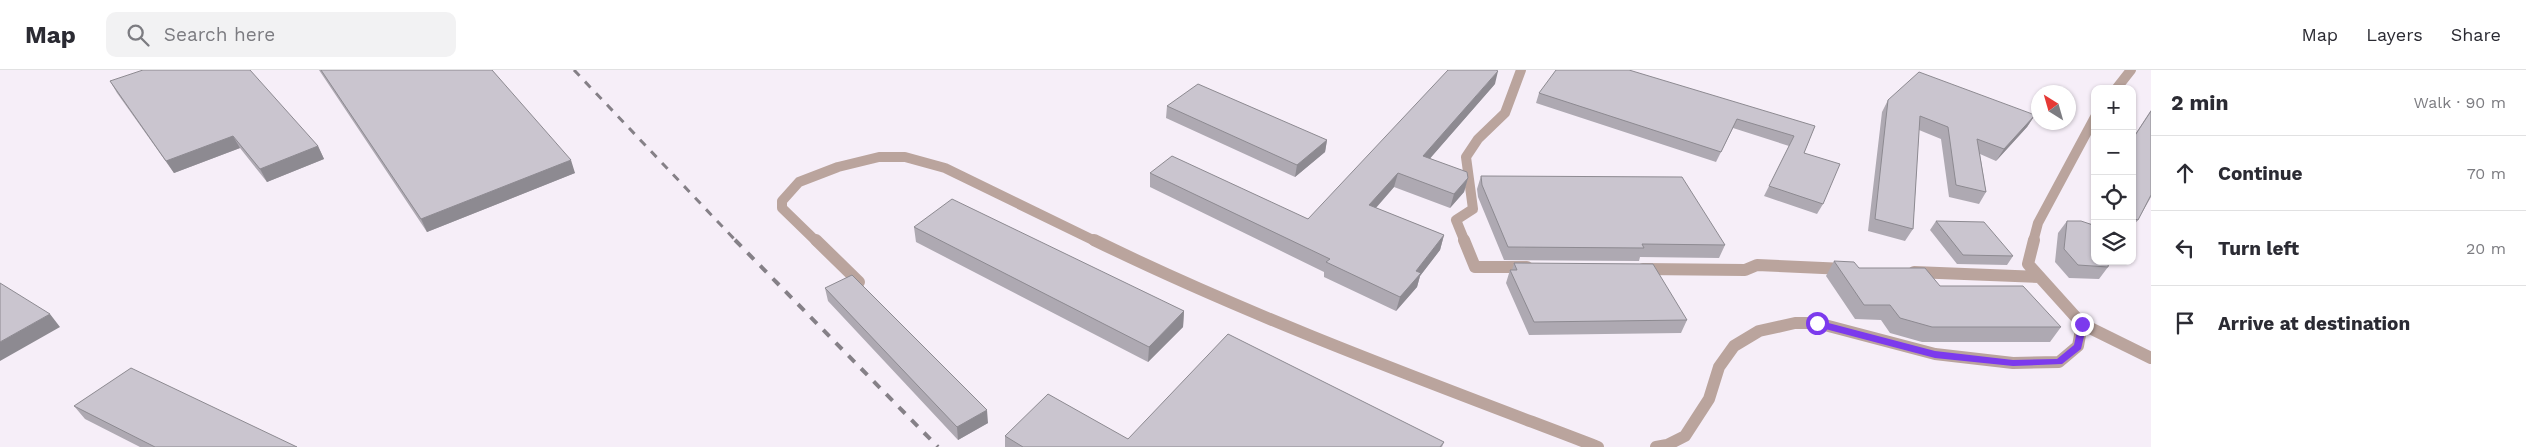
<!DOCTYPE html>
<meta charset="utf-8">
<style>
:root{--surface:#fff;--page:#f2f2f3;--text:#2b2b33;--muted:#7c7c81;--line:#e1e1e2}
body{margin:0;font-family:"Work Sans",sans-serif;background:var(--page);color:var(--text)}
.controls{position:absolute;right:15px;top:15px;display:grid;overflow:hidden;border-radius:10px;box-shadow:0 1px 4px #0004}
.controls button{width:45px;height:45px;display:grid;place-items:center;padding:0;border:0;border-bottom:1px solid var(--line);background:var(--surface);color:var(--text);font:25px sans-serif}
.compass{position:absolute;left:2031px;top:15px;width:45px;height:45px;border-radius:50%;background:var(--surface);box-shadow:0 1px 4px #0004;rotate:323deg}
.stop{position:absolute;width:15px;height:15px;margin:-11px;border:4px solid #7c3aed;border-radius:50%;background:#fff}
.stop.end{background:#7c3aed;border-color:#fff;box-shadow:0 1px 5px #0008}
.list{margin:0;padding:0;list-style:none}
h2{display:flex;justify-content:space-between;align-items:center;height:65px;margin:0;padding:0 20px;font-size:21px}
h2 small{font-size:16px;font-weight:400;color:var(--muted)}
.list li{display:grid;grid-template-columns:32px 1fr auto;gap:15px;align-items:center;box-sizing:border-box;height:75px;padding:0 20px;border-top:1px solid var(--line)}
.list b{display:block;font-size:19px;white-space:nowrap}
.list em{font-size:16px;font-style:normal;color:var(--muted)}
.icon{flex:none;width:28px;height:28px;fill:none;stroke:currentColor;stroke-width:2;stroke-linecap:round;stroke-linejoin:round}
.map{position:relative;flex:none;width:2151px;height:377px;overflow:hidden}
header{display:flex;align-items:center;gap:30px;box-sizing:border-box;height:70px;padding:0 25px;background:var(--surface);border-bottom:1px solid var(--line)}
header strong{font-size:24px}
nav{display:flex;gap:28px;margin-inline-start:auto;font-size:18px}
.search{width:350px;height:45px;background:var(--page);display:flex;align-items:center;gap:12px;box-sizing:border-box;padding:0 18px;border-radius:10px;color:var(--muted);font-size:19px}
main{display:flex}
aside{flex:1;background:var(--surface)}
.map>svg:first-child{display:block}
</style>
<header>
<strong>Map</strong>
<div class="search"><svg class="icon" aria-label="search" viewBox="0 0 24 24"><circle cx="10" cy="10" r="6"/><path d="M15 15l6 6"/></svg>Search here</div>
<nav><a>Map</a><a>Layers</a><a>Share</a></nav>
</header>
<main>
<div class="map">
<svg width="2151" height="377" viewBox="0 0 2151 377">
<rect width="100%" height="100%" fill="#f6eef8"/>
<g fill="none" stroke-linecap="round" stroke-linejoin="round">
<path stroke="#baa49d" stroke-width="10" d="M 2116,19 L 2131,0
M 817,172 L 782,138 L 782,131 L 799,112 L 838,97 L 879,87 L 905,87 L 945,98 L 1097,172
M 1465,172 L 1456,150 L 1473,139 L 1466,87 L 1478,69 L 1505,43 L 1521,0
M 2033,172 L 2038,153 L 2095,47"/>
<path stroke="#baa49d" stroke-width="12" d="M 816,170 L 859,212
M 1094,170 C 1258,250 1428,312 1598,377
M 1464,170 L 1475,197 L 1527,197
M 2034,170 L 2028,194 L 2082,254 L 2151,288
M 1643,199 L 1745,200 L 1757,195 L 1845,199
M 1914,202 L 2039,207
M 1656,377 L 1667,375 L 1685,366 L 1709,329 L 1719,297 L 1734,276 L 1759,261 L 1795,253 L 1817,253 L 1935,284 L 2013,293 L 2059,292 L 2078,276 L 2082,254"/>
<path stroke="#858087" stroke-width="3" stroke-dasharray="8 8" stroke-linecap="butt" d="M 574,0 L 737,172"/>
<path stroke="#858087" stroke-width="4" stroke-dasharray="9 9" stroke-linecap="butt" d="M 735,170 L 938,377"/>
</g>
<path fill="#aea9b2" d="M 319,0 L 492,0 L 575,103 L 427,162 Z
M 110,11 L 318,76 L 324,89 L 267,112 L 240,78 L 174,103 L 117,23 Z
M 1495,14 L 1430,88 L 1468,108 L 1464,122 L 1450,138 L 1394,117 L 1376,138 L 1444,165 L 1440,180 L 1420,206 L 1417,217 L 1396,241 L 1324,207 L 1324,202 L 1150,117 L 1150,103 L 1308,149 Z
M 1539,23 L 1815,56 L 1804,83 L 1823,134 L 1817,144 L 1764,126 L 1789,76 L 1733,58 L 1716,92 L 1536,33 Z
M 1888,30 L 2035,45 L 2027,57 L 1996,91 L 1980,84 L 1986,122 L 1979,134 L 1949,127 L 1941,69 L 1919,60 L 1913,159 L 1905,171 L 1868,161 L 1882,42 Z
M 1167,36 L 1327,70 L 1325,82 L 1295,107 L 1166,48 Z
M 2151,40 L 2151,127 L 2138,150 L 2132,157 L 2132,69 Z
M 1481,106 L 1725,175 L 1719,188 L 1640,187 L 1639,191 L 1504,190 L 1478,127 L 1477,119 Z
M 2095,148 L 2095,191 L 2108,197 L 2099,209 L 2069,208 L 2055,192 L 2058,163 L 2067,151 L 2091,154 Z
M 1936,151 L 2013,186 L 2007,195 L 1957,194 L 1930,160 Z
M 914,157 L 1184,241 L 1183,257 L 1148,292 L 916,172 Z
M 1834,191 L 1859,198 L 1940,216 L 2061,257 L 2050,272 L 1922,272 L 1890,263 L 1881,250 L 1855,249 L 1826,206 Z
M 1514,193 L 1687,250 L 1681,263 L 1529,265 L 1506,213 L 1510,200 L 1512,200 Z
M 825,218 L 988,353 L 958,370 L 828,231 Z
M 74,336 L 297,377 L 140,377 L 85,349 Z
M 1005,366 L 1128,369 L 1444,372 L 1442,377 L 1005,377 Z"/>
<path fill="#8d8a91" d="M 1498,1 L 1495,14 L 1420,100 L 1423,86 Z
M 2035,45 L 2027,57 L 1996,91 L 2004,79 Z
M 233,66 L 240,78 L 174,103 L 166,91 Z
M 1327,70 L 1325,82 L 1295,107 L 1297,95 Z
M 318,76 L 324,89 L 267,112 L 260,99 Z
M 571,90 L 575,103 L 427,162 L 421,149 Z
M 1398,103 L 1394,117 L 1366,149 L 1369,135 Z
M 1468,108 L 1464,122 L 1450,138 L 1454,124 Z
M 1444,165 L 1440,180 L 1420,206 L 1417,217 L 1396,241 L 1400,227 L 1416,201 Z
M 1184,241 L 1183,257 L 1148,292 L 1149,277 Z
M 50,244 L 60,257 L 0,291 L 0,272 Z
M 987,340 L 988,353 L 958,370 L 957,357 Z"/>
<path fill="#cac5cf" stroke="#8d8a91" d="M 143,0 L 250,0 L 318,76 L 260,99 L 233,66 L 166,91 L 110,11 Z
M 321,0 L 492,0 L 571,90 L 421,149 Z
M 1448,0 L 1496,0 L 1498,1 L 1423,86 L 1467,102 L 1468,108 L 1454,124 L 1398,103 L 1369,135 L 1444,165 L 1416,201 L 1421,203 L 1400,227 L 1326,192 L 1330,189 L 1150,103 L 1172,86 L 1308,149 Z
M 1556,0 L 1629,0 L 1815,56 L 1804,83 L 1840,94 L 1823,134 L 1769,116 L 1794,66 L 1737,49 L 1721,82 L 1539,23 Z
M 1919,2 L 2035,45 L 2004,79 L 1977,69 L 1986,122 L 1956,115 L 1948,57 L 1920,46 L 1913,159 L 1875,149 L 1888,30 Z
M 1198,14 L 1327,70 L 1297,95 L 1167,36 Z
M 2151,41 L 2151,125 L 2138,150 L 2132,148 L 2132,70 Z
M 1481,106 L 1682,107 L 1725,175 L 1642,174 L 1644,178 L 1508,177 L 1482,115 Z
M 952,129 L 1184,241 L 1149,277 L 914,157 Z
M 1936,151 L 1984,152 L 2013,186 L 1963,185 Z
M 2067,151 L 2081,151 L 2093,155 L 2095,152 L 2095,191 L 2109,191 L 2108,197 L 2078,195 L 2064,179 Z
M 1834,191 L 1854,192 L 1859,198 L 1925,198 L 1940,216 L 2023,216 L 2061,257 L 1932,257 L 1900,248 L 1890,235 L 1864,235 Z
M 1514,193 L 1653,194 L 1687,250 L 1534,252 L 1510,200 L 1517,200 Z
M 852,205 L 987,340 L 957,357 L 825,218 Z
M 0,213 L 50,244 L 0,272 Z
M 1228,264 L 1444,372 L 1440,377 L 1023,377 L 1005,366 L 1048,324 L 1128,369 Z
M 131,298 L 297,377 L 155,377 L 74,336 Z"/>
<path fill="#7c3aed" d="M 1817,250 L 1935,281 L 2013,290 L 2057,289 L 2074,275 L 2079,252 L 2087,254 L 2081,279 L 2062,294 L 2013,296 L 1935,288 L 1814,256 L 1812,253 Z"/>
</svg>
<div class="controls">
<button>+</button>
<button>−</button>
<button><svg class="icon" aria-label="locate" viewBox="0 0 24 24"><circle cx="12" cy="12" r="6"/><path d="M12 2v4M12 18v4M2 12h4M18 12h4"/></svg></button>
<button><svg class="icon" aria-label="layers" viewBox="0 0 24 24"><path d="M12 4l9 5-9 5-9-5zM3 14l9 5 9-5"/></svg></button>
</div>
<svg class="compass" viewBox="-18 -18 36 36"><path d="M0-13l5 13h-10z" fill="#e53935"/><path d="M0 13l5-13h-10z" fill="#7c7c81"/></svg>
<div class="stop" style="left:1817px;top:253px"></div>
<div class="stop end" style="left:2082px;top:254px"></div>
</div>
<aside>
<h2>2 min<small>Walk · 90 m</small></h2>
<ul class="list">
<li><svg class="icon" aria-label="ahead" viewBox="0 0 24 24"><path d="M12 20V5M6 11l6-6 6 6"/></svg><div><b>Continue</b></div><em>70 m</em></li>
<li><svg class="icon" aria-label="left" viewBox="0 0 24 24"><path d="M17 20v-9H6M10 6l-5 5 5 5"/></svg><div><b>Turn left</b></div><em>20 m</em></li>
<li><svg class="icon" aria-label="arrive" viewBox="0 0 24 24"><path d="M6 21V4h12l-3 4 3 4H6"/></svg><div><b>Arrive at destination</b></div></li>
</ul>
</aside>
</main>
